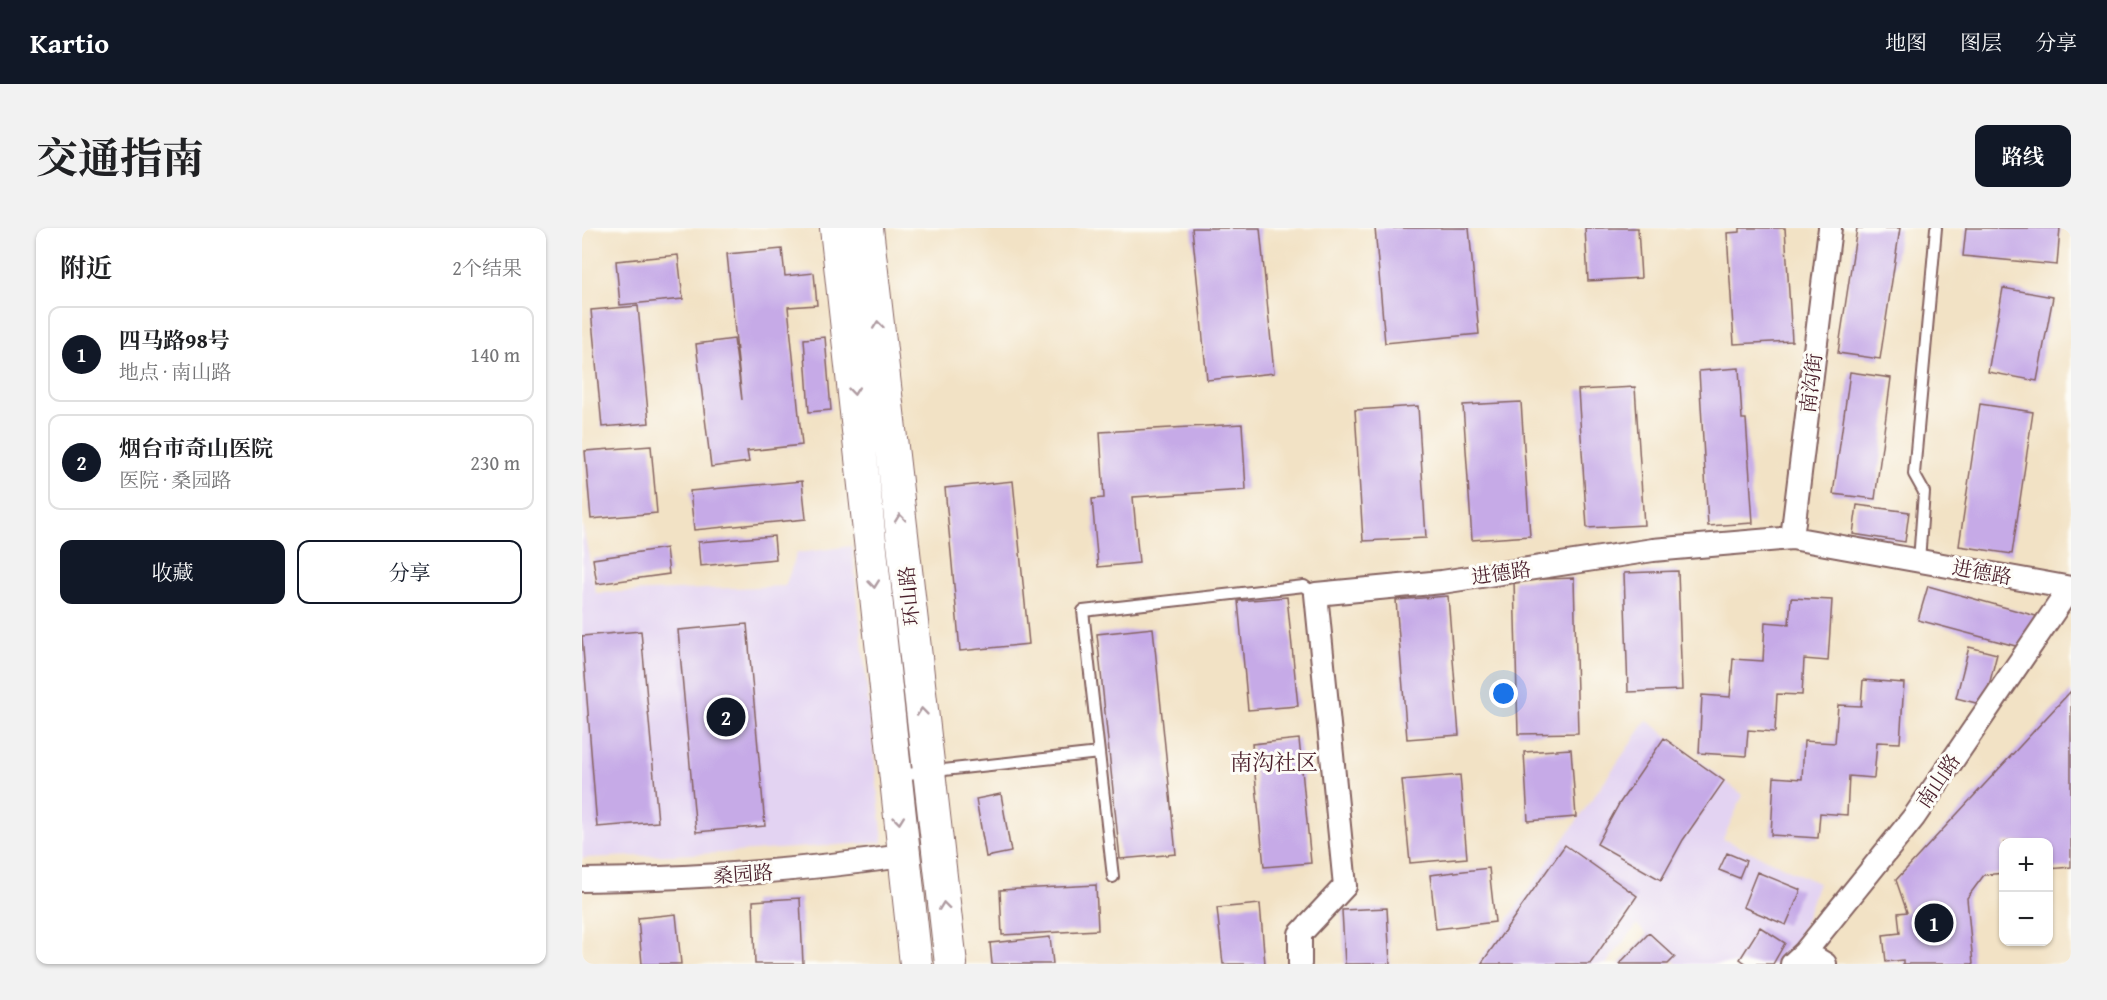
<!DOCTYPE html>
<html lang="zh">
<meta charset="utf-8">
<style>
:root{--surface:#fff;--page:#f2f2f2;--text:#202124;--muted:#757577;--line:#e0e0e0;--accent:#111827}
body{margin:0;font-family:"Gentium Book Plus","Noto Serif SC",serif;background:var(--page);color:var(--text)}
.controls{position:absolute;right:18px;bottom:18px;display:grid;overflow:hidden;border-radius:12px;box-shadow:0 2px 4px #0004}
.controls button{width:54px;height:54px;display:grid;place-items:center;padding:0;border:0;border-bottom:2px solid var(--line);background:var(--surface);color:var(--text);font:30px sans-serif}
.you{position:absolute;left:922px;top:466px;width:21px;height:21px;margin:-15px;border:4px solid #fff;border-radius:50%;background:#1a73e8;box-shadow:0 0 0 9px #1a73e833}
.badge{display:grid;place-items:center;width:39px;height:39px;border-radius:50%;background:var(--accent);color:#fff;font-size:20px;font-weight:700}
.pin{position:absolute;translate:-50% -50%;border:3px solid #fff;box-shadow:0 2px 6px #0006}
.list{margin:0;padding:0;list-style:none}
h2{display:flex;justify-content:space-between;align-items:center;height:78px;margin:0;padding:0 24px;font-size:26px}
h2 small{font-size:20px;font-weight:400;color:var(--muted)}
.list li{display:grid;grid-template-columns:39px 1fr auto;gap:18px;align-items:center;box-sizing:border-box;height:96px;margin:0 12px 12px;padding:0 12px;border:2px solid var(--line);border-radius:12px}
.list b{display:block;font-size:22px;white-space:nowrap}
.list p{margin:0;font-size:20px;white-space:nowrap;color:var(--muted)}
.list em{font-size:20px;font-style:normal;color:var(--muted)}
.actions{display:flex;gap:12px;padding:18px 24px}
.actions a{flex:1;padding:14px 0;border:2px solid var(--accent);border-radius:12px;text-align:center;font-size:21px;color:var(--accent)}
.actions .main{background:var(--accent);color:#fff}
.map{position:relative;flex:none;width:1489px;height:736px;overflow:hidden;border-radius:12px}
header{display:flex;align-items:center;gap:36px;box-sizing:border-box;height:84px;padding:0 30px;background:var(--accent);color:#fff}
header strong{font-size:28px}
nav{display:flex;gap:33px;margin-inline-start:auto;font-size:21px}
.intro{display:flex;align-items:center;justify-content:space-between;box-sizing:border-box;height:144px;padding:0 36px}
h1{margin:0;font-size:42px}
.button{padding:15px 27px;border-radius:12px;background:var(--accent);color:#fff;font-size:21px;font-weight:700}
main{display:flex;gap:36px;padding:0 36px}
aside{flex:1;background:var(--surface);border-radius:12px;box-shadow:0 2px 4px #0004}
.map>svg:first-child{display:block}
</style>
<header>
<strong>Kartio</strong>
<nav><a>地图</a><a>图层</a><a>分享</a></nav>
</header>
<div class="intro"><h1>交通指南</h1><a class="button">路线</a></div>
<main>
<aside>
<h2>附近<small>2个结果</small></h2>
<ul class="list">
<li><span class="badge">1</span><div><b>四马路98号</b><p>地点 · 南山路</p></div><em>140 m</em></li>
<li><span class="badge">2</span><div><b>烟台市奇山医院</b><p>医院 · 桑园路</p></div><em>230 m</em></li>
</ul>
<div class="actions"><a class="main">收藏</a><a>分享</a></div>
</aside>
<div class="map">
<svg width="1489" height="736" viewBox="0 0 1489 736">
<rect width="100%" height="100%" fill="#fdfcf7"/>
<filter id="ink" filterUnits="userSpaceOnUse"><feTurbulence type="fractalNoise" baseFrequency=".0167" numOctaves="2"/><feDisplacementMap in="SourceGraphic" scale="12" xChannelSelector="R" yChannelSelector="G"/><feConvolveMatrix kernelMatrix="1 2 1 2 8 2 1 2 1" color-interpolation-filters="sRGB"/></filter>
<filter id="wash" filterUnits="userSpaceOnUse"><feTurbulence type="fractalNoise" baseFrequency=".008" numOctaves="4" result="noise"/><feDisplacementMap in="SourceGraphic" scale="24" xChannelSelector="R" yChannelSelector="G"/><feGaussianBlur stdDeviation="1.35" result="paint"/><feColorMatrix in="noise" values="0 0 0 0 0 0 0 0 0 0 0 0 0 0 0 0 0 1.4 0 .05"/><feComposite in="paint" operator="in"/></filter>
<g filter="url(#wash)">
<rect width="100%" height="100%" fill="#f2e2c5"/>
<path fill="#e3d3f2" d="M 0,295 L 14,365 L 203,358 L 215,325 L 270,318 L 301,614 L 139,625 L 0,630 Z
M 1065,492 L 1161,567 L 1141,611 L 1236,655 L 1214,718 L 1196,736 L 1095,736 L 1055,697 L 1024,736 L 895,736 Z"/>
<g id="blocks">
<path fill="#c6aae7" d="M 610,0 L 678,0 L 692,145 L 625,152 Z
M 793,0 L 887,0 L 897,106 L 803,115 Z
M 1003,0 L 1056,0 L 1059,50 L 1006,53 Z
M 1158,0 L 1203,0 L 1210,113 L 1152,116 L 1145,5 L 1158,4 Z
M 1275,0 L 1318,0 L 1298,131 L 1256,125 Z
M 1384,0 L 1478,0 L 1475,37 L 1381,28 Z
M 200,21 L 203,48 L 232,45 L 235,77 L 206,79 L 220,217 L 165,223 L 167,234 L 129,239 L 114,116 L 152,111 L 160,172 L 145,26 Z
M 96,27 L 101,71 L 38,77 L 34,33 Z
M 1421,60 L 1471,69 L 1455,153 L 1406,144 Z
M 56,78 L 67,195 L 20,199 L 9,82 Z
M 243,109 L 249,182 L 227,184 L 222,111 Z
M 1157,140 L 1160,191 L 1164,191 L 1171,295 L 1126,298 L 1117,143 Z
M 1268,144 L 1309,150 L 1293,271 L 1251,266 Z
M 1053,159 L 1062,297 L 1005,300 L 996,162 Z
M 939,174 L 948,308 L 890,312 L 881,177 Z
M 1398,176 L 1451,184 L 1430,326 L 1377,318 Z
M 836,178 L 844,310 L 781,313 L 773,182 Z
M 660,196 L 664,262 L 551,269 L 557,335 L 516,339 L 510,271 L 522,270 L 518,204 Z
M 69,218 L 75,285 L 9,291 L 3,223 Z
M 220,253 L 224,291 L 112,302 L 108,263 Z
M 431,253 L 447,416 L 378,423 L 363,260 Z
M 1275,277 L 1327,284 L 1323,314 L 1271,306 Z
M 192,308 L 194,331 L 118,338 L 116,314 Z
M 84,320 L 87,346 L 15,356 L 11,331 Z
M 1096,343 L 1100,462 L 1046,464 L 1042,345 Z
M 992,350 L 996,505 L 936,506 L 932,352 Z
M 1346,358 L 1454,388 L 1445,421 L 1336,392 Z
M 866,368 L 877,507 L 825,511 L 814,372 Z
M 705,369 L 716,478 L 666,482 L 656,373 Z
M 1209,370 L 1250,372 L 1246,433 L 1222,431 L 1220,467 L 1195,466 L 1193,504 L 1166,502 L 1164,528 L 1117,525 L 1120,467 L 1148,469 L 1151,431 L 1181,433 L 1183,394 L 1207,396 Z
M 165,396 L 183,598 L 114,604 L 96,402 Z
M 571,400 L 594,626 L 538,631 L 515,406 Z
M 59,403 L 76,594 L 15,599 L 0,408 Z
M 1387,419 L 1415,426 L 1402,477 L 1374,470 Z
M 1281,452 L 1322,455 L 1318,515 L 1295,514 L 1292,550 L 1267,548 L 1265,587 L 1238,585 L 1236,610 L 1189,607 L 1192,549 L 1220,551 L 1222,513 L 1253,515 L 1256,477 L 1279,478 Z
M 1489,463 L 1489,639 L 1466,641 L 1466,614 L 1422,614 L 1422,645 L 1402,647 L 1385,670 L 1391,736 L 1321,736 L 1321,732 L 1304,734 L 1301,707 L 1318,705 L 1316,685 L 1325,684 L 1314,652 Z
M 1082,510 L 1142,553 L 1101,612 L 1079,652 L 1015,616 L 1037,576 Z
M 717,511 L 729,635 L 682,639 L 670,516 Z
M 989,521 L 994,589 L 946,593 L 942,524 Z
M 878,547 L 885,630 L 828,635 L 820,552 Z
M 419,566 L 429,624 L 404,629 L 394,571 Z
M 983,617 L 1055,668 L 1008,736 L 899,736 Z
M 1145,625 L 1164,633 L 1157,650 L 1137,642 Z
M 907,640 L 913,694 L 854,701 L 848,647 Z
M 1175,644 L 1219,662 L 1204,697 L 1161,679 Z
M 514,657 L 516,702 L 420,707 L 418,662 Z
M 218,670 L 221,736 L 173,736 L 171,673 Z
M 678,676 L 683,736 L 641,736 L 635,680 Z
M 805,680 L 808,736 L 763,736 L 760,682 Z
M 94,686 L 99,736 L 60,736 L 56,690 Z
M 1178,699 L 1203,715 L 1191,736 L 1165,736 L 1158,731 Z
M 1067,705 L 1093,729 L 1086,736 L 1037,736 Z
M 468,709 L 471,736 L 410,736 L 408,715 Z"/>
</g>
</g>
<g filter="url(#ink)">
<use href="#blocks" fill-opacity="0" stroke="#856361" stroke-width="1.5"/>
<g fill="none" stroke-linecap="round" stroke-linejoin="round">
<defs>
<path id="service" d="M 1337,333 L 1342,264 L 1332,246 L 1354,0
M 316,547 L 517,525
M 531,649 L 501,383 L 722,358 L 734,366"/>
<path id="minor" d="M 1210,310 L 1248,0
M 0,652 C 108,651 214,643 321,628
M 1223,724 L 1243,736
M 718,736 L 718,706 L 763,658 L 734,366 L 860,354 L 1071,322 L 1210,310 L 1489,360
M 1210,736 L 1223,724 L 1332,589 L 1488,360"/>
<path id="secondary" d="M 254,0 L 334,736
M 285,0 L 369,736"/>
</defs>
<use href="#service" stroke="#856361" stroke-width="14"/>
<use href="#minor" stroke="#856361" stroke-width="26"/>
<use href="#secondary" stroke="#856361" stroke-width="34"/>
<use href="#service" stroke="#fff" stroke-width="10"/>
<use href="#minor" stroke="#fff" stroke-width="22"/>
<use href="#secondary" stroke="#fff" stroke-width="32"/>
</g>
<defs><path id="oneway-chevron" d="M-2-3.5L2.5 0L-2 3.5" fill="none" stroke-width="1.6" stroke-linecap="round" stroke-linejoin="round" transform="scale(1.5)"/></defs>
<g stroke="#ae9aa0">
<use href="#oneway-chevron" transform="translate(296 97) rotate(-96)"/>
<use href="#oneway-chevron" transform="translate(272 163) rotate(84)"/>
<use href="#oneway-chevron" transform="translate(318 290) rotate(-96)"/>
<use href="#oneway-chevron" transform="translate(292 356) rotate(84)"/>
<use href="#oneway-chevron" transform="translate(340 484) rotate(-96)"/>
<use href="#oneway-chevron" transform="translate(317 592) rotate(84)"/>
<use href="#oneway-chevron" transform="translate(362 678) rotate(-97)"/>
</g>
</g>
<g text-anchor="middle" stroke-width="6" stroke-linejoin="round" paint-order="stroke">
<g font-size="20" fill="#4a1f2b" stroke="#fdfcf7">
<text transform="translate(1229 155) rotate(-83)" y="7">南沟街</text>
<text transform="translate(1400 344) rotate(10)" y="7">进德路</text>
<text transform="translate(919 345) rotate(-8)" y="7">进德路</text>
<text transform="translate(327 368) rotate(-96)" y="7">环山路</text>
<text transform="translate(1356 553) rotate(-56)" y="7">南山路</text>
<text transform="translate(161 646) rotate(-4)" y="7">桑园路</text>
</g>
<g font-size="22" fill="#4a1f2b" stroke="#fdfcf7">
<text x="692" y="542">南沟社区</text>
</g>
</g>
</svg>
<div class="controls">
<button>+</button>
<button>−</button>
</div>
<div class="you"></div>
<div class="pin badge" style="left:1352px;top:695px">1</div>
<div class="pin badge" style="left:144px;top:489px">2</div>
</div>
</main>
